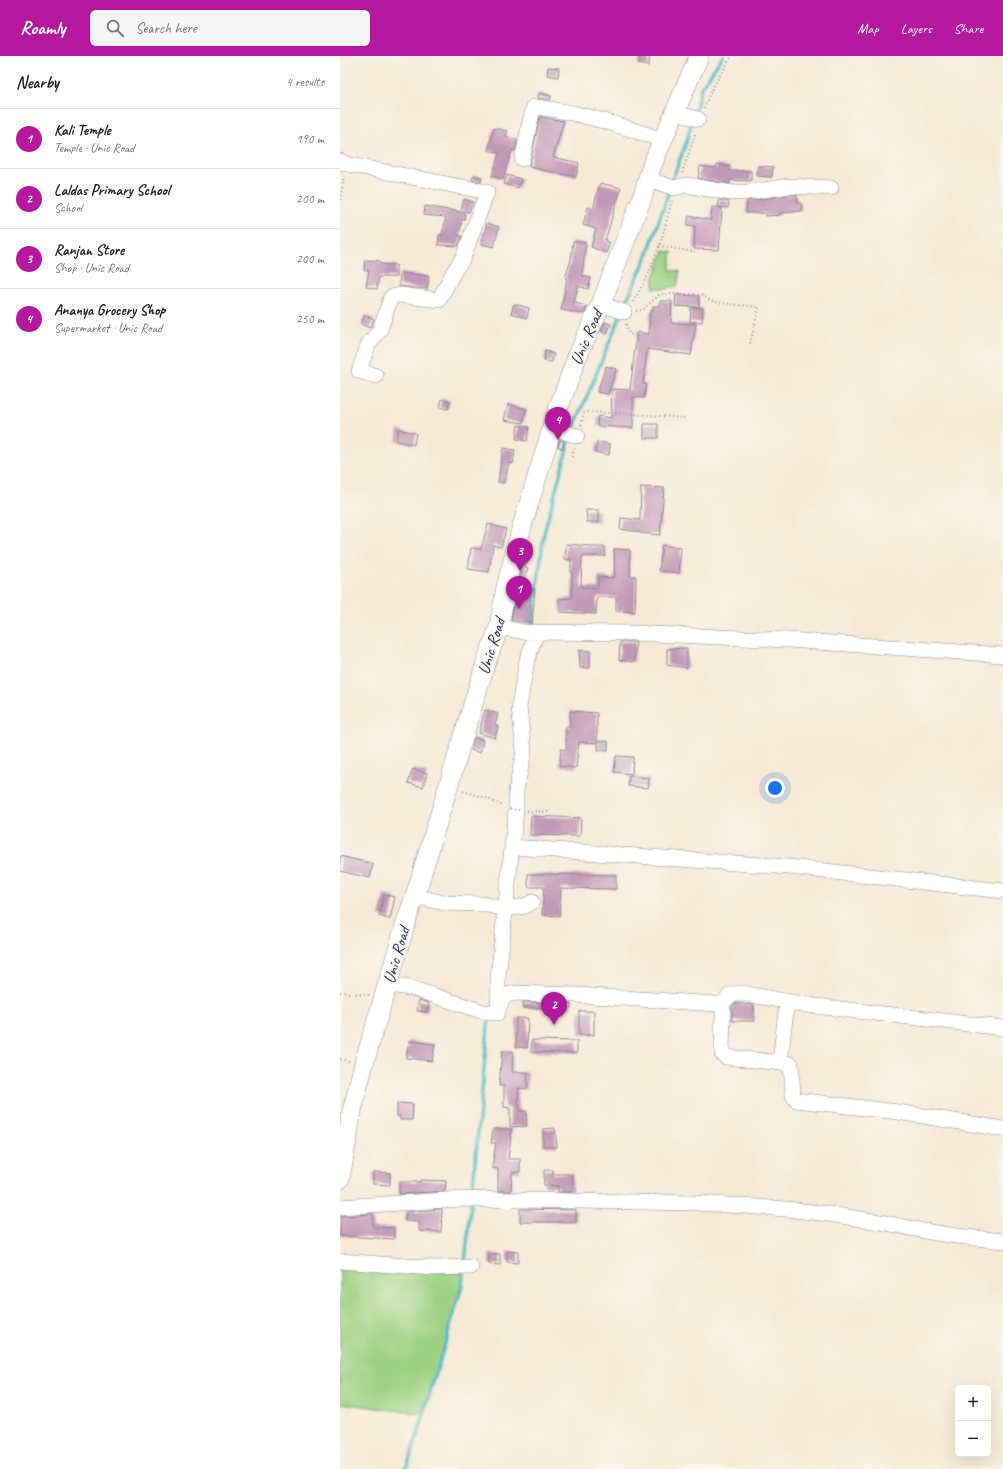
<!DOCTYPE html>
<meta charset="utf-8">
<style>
:root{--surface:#fff;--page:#f6f6f6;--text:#222;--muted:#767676;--line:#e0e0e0;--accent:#b5179e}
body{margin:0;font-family:Caveat,sans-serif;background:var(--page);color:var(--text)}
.controls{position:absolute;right:12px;bottom:12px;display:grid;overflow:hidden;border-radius:6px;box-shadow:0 4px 16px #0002}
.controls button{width:36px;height:36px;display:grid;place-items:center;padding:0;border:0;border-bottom:1px solid var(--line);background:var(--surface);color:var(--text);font:20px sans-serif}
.you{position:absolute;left:435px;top:732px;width:14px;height:14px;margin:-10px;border:3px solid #fff;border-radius:50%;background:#1a73e8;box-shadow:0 0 0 6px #1a73e833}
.badge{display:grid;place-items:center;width:26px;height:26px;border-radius:50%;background:var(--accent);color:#fff;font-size:13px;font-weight:700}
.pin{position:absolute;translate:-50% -33px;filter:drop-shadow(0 1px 2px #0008)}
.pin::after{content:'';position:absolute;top:21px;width:14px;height:12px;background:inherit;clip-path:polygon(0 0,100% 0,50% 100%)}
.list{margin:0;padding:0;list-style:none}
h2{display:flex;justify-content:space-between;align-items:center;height:52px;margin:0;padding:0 16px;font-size:17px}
h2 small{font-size:13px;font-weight:400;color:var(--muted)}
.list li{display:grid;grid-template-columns:26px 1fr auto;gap:12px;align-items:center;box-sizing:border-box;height:60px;padding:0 16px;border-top:1px solid var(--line)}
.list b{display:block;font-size:15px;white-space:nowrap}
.list p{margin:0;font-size:13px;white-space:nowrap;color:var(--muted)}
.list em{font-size:13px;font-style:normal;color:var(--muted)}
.icon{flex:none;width:22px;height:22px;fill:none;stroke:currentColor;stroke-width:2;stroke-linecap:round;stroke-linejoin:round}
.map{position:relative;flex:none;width:663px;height:1413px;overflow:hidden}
header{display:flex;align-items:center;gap:24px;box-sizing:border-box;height:56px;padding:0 20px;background:var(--accent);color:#fff}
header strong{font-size:19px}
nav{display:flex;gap:22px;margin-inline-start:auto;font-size:14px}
.search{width:280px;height:36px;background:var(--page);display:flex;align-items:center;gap:10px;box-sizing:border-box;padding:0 14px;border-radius:6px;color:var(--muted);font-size:15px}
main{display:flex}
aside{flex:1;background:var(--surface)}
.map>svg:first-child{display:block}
</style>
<header>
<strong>Roamly</strong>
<div class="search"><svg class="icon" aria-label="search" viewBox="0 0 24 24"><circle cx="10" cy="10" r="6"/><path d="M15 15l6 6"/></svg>Search here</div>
<nav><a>Map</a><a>Layers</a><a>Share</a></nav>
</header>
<main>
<aside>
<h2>Nearby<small>4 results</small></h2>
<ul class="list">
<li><span class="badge">1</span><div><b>Kali Temple</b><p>Temple · Unic Road</p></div><em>190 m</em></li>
<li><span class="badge">2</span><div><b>Laldas Primary School</b><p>School</p></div><em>200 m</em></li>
<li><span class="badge">3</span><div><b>Ranjan Store</b><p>Shop · Unic Road</p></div><em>200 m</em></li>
<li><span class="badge">4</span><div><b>Ananya Grocery Shop</b><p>Supermarket · Unic Road</p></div><em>250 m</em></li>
</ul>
</aside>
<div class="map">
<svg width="663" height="1413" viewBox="0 0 663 1413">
<rect width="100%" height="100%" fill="#fbf7ec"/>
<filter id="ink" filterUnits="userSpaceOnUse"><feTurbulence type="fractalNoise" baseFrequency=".025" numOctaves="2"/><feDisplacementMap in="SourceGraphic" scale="8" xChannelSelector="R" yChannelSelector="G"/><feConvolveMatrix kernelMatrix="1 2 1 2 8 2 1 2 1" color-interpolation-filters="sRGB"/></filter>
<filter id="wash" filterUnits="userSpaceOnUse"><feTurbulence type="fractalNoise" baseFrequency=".012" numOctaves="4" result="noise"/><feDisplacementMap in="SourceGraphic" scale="16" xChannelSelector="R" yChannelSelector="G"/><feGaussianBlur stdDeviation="0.9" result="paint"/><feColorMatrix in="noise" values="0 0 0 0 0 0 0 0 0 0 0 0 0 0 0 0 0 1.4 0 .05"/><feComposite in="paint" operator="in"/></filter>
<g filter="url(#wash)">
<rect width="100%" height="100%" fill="#f6ead5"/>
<path fill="#9ed283" stroke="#5c8070" d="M 324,195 L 332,196 L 330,214 L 340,215 L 337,231 L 329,231 L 328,233 L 313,232 L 314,221 Z
M 0,1210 L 124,1217 C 112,1265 98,1312 81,1358 L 0,1347 Z"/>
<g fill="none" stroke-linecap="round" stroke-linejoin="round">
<path stroke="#4fbcc7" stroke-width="3.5" d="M 354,59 L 361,32 L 383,0
M 331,127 L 346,87 L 352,65
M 283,252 L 307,200 L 329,135
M 233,374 L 281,258
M 192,573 L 204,477 L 230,382
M 132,1139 L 149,960
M 125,1207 L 131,1147
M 66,1413 L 79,1375 L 122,1230 L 124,1215"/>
</g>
<g id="blocks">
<path fill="#c399b8" d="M 300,0 L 310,0 L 308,10 L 298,8 Z
M 208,11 L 219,12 L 218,21 L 207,19 Z
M 199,37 L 211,40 L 210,44 L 198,42 Z
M 200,61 L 224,65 L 213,101 L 239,107 L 236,121 L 189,111 Z
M 154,72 L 167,75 L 166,80 L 177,84 L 175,95 L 172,94 L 163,123 L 152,120 L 159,97 L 148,94 Z
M 377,108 L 390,111 L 390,115 L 411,115 L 411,125 L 390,124 L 390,128 L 358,122 L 360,110 L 376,112 Z
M 418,110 L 433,111 L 432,121 L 417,120 Z
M 134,119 L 142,121 L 141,126 L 132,124 Z
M 167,119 L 181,123 L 178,132 L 164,128 Z
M 260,127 L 281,132 L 265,185 L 270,187 L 266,197 L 251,191 L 256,173 L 243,169 L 248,151 L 253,153 Z
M 449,139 L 457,139 L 457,147 L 461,147 L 462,155 L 440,157 L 440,159 L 426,160 L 426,157 L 406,157 L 407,145 Z
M 124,143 L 133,146 L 129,156 L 121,154 Z
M 379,144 L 389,146 L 388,152 L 378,151 Z
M 85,150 L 125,157 L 124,164 L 122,163 L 119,180 L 122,180 L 118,190 L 98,189 L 99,179 L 102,179 L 106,161 L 84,159 Z
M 372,151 L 382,152 L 379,194 L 354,193 L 355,170 L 347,169 L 349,160 L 371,164 Z
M 147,167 L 159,171 L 154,191 L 141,188 Z
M 233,185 L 246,187 L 242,220 L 251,222 L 248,233 L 238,230 L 234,247 L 247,250 L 244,258 L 221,254 L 227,223 L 225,222 L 231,204 Z
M 25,204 L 40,205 L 40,208 L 56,209 L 56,221 L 39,221 L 37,233 L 26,231 L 29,214 L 24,214 Z
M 60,217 L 89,220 L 87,233 L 59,230 Z
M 336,239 L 359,240 L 359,251 L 335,250 Z
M 320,245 L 332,245 L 331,267 L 356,268 L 351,299 L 307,293 L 303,328 L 306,328 L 304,342 L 293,341 L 293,372 L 257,370 L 258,360 L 271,362 L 272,333 L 290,334 L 297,276 L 309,278 L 310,255 L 313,255 L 313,250 L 320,250 Z
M 174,248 L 189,252 L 187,262 L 171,257 Z
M 351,252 L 363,252 L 362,266 L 350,266 Z
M 25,259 L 34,263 L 30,272 L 21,268 Z
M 265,266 L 271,268 L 267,278 L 261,275 Z
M 205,295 L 214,298 L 212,306 L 204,305 Z
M 266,310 L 276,313 L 268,338 L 257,336 Z
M 102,343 L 110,345 L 108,353 L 100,351 Z
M 168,348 L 187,353 L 183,367 L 164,364 Z
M 304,368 L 318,368 L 318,382 L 304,382 Z
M 178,369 L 189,371 L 187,385 L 176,383 Z
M 58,373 L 76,377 L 74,389 L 56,385 Z
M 220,384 L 224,385 L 223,392 L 218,391 Z
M 257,386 L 270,388 L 269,399 L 255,396 Z
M 163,392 L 175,394 L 173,408 L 169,407 L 164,427 L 158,426 Z
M 301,431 L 324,432 L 320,479 L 300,477 L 300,476 L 280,473 L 281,462 L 300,464 Z
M 246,454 L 259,454 L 259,466 L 247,466 Z
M 148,468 L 166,473 L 161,491 L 153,489 L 149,516 L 128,513 L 131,492 L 141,493 Z
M 189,486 L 193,488 L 185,511 L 188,512 L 184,523 L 180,521 Z
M 226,488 L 250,490 L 250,491 L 265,491 L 265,500 L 242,500 L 241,531 L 258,532 L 258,521 L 273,522 L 273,520 L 275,520 L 274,493 L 290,494 L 290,520 L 296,520 L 296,527 L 295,556 L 276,555 L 276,541 L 257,541 L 256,558 L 220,556 L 219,543 L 232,542 L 232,517 L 231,517 L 231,504 L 225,503 Z
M 322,489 L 341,492 L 339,517 L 319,515 Z
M 177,533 L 195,533 L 192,567 L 171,564 Z
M 280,586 L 296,586 L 294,606 L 279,604 Z
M 347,592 L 347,612 L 327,609 L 327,593 Z
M 239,594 L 250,595 L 250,612 L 240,612 Z
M 145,654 L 158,658 L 155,669 L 158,670 L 155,682 L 139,677 Z
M 230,655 L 257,657 L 257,687 L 239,686 L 236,712 L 219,710 L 221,693 L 226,694 L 226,671 L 230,671 Z
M 134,682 L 143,684 L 140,697 L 131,694 Z
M 258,685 L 268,685 L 268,694 L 258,694 Z
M 276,700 L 293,701 L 292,718 L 274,716 Z
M 73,713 L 87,717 L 83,731 L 68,727 Z
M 289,720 L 309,722 L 308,732 L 288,730 Z
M 191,760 L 241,762 L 240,780 L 190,779 Z
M 0,800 L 33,808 L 30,822 L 0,815 Z
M 188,818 L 276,819 L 276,833 L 221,832 L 219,860 L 202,859 L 204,831 L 188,831 Z
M 44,839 L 55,841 L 50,863 L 39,860 Z
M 79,944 L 89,947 L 87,956 L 77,955 Z
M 183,946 L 231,948 L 231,952 L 183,952 Z
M 395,947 L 414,949 L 414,965 L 392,965 L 392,951 Z
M 239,955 L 254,955 L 254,979 L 239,979 Z
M 176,962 L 188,962 L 187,992 L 176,991 Z
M 192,984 L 237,985 L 237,997 L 191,996 Z
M 69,985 L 95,988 L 92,1005 L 66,1002 Z
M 162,995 L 173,995 L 172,1016 L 188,1016 L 187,1033 L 178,1032 L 179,1055 L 186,1055 L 187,1070 L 170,1071 L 170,1052 L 164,1051 L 164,1030 L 159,1030 Z
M 57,1047 L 73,1048 L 72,1064 L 60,1064 L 60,1060 L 57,1060 Z
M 215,1072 L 217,1091 L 203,1090 L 203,1073 Z
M 153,1073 L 172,1073 L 168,1103 L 180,1103 L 180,1116 L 172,1116 L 171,1135 L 158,1135 L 158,1113 L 152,1112 L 156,1087 L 151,1087 Z
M 204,1114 L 213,1114 L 213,1118 L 233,1118 L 232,1136 L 218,1136 L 218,1130 L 204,1129 Z
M 33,1116 L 50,1117 L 50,1129 L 33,1128 Z
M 80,1124 L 106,1125 L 105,1135 L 59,1138 L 59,1126 L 80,1126 Z
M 102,1153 L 101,1176 L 79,1175 L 79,1166 L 65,1165 L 66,1156 Z
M 180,1153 L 236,1154 L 236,1166 L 180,1166 Z
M 33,1158 L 33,1171 L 54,1172 L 54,1183 L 0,1180 L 1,1160 Z
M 167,1195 L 178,1196 L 178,1207 L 167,1206 Z
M 149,1198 L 160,1198 L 160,1209 L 149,1208 Z"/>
</g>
</g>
<g filter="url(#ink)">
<use href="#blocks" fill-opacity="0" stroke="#888c9a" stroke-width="1"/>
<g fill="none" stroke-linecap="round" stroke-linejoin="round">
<defs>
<path id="minor" d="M 347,60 L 358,63
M 182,103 C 187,86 188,68 194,51 L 196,51 C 239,56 281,69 322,84
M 0,105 L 6,108 L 147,136 L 123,202 L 113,217 L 99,244 L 60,239 L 51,241 L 40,274 L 28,289 L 19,315 L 36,320
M 308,123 L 334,132 L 346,129 L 392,137 L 411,136 L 449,130 L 491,132
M 261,248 L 284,256
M 213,372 L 237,380
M 159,571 L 184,576 L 292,577 L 448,584 L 663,599
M 172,791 L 449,811 L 663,835
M 75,840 L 104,847 L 142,848 L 166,853 L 185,850 L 192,846
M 48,929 L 71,932 L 144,956 L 157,957 C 161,946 162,939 174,937 L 236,939 L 377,948 L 381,949 L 383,953 L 382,998 L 386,1001 L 451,1008 L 453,1039 L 456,1044 L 558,1056 L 663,1073
M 381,949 L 390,939 L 401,937 L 467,949 L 663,972
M 158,952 L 158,922 L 176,754 L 176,735 L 184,695 L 179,651 L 187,604 L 197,576
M 440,1006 L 447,946
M 0,1151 L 120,1143 L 358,1147 L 446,1153 L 489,1158 L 546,1167 L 584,1175 L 616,1180 L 663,1185
M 0,1205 L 93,1212 L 131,1211"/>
<path id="major" d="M 0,1123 L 12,1055 L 24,1007 L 67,863 L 75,840 L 145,609 L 159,571 L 166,531 L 182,470 L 217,356 L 237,301 L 261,248 L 281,196 L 302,142 L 312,109 L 359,0"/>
</defs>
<use href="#minor" stroke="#888c9a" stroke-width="16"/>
<use href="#major" stroke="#888c9a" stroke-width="20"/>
<path stroke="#888c9a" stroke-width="2" stroke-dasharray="1 3" stroke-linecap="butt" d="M 364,52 L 371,34 L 392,0
M 342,117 L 356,76
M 0,144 L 4,120
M 319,190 L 355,196
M 293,246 L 308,219 L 320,188 L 332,145
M 296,255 L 302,254 L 320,238 L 353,238 L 362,239 L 371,245 L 389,248 L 419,251 L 410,288
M 286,268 L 289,278 L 295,279
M 241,369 L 244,357 L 247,356 L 292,358 L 347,362
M 232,401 L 234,392
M 123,735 L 146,742 L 163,750
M 187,755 L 210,756
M 0,936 L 29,939
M 0,1003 L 9,1005"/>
<use href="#minor" stroke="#fff" stroke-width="15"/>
<use href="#major" stroke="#fff" stroke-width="19"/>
<path stroke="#888c9a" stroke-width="2" stroke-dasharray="1 3" stroke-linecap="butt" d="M 170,753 L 179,754"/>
</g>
</g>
<g text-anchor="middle" stroke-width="3.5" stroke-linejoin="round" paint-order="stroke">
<g font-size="17" fill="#1b2f5e" stroke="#fbf7ec">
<text transform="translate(246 281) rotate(-67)" y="6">Unic Road</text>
<text transform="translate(151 590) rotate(-73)" y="6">Unic Road</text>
<text transform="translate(56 899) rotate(-74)" y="6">Unic Road</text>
</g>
</g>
</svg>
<div class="controls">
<button>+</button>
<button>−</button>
</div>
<div class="you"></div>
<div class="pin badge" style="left:179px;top:553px">1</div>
<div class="pin badge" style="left:214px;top:969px">2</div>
<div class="pin badge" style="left:180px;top:515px">3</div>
<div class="pin badge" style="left:218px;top:384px">4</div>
</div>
</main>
